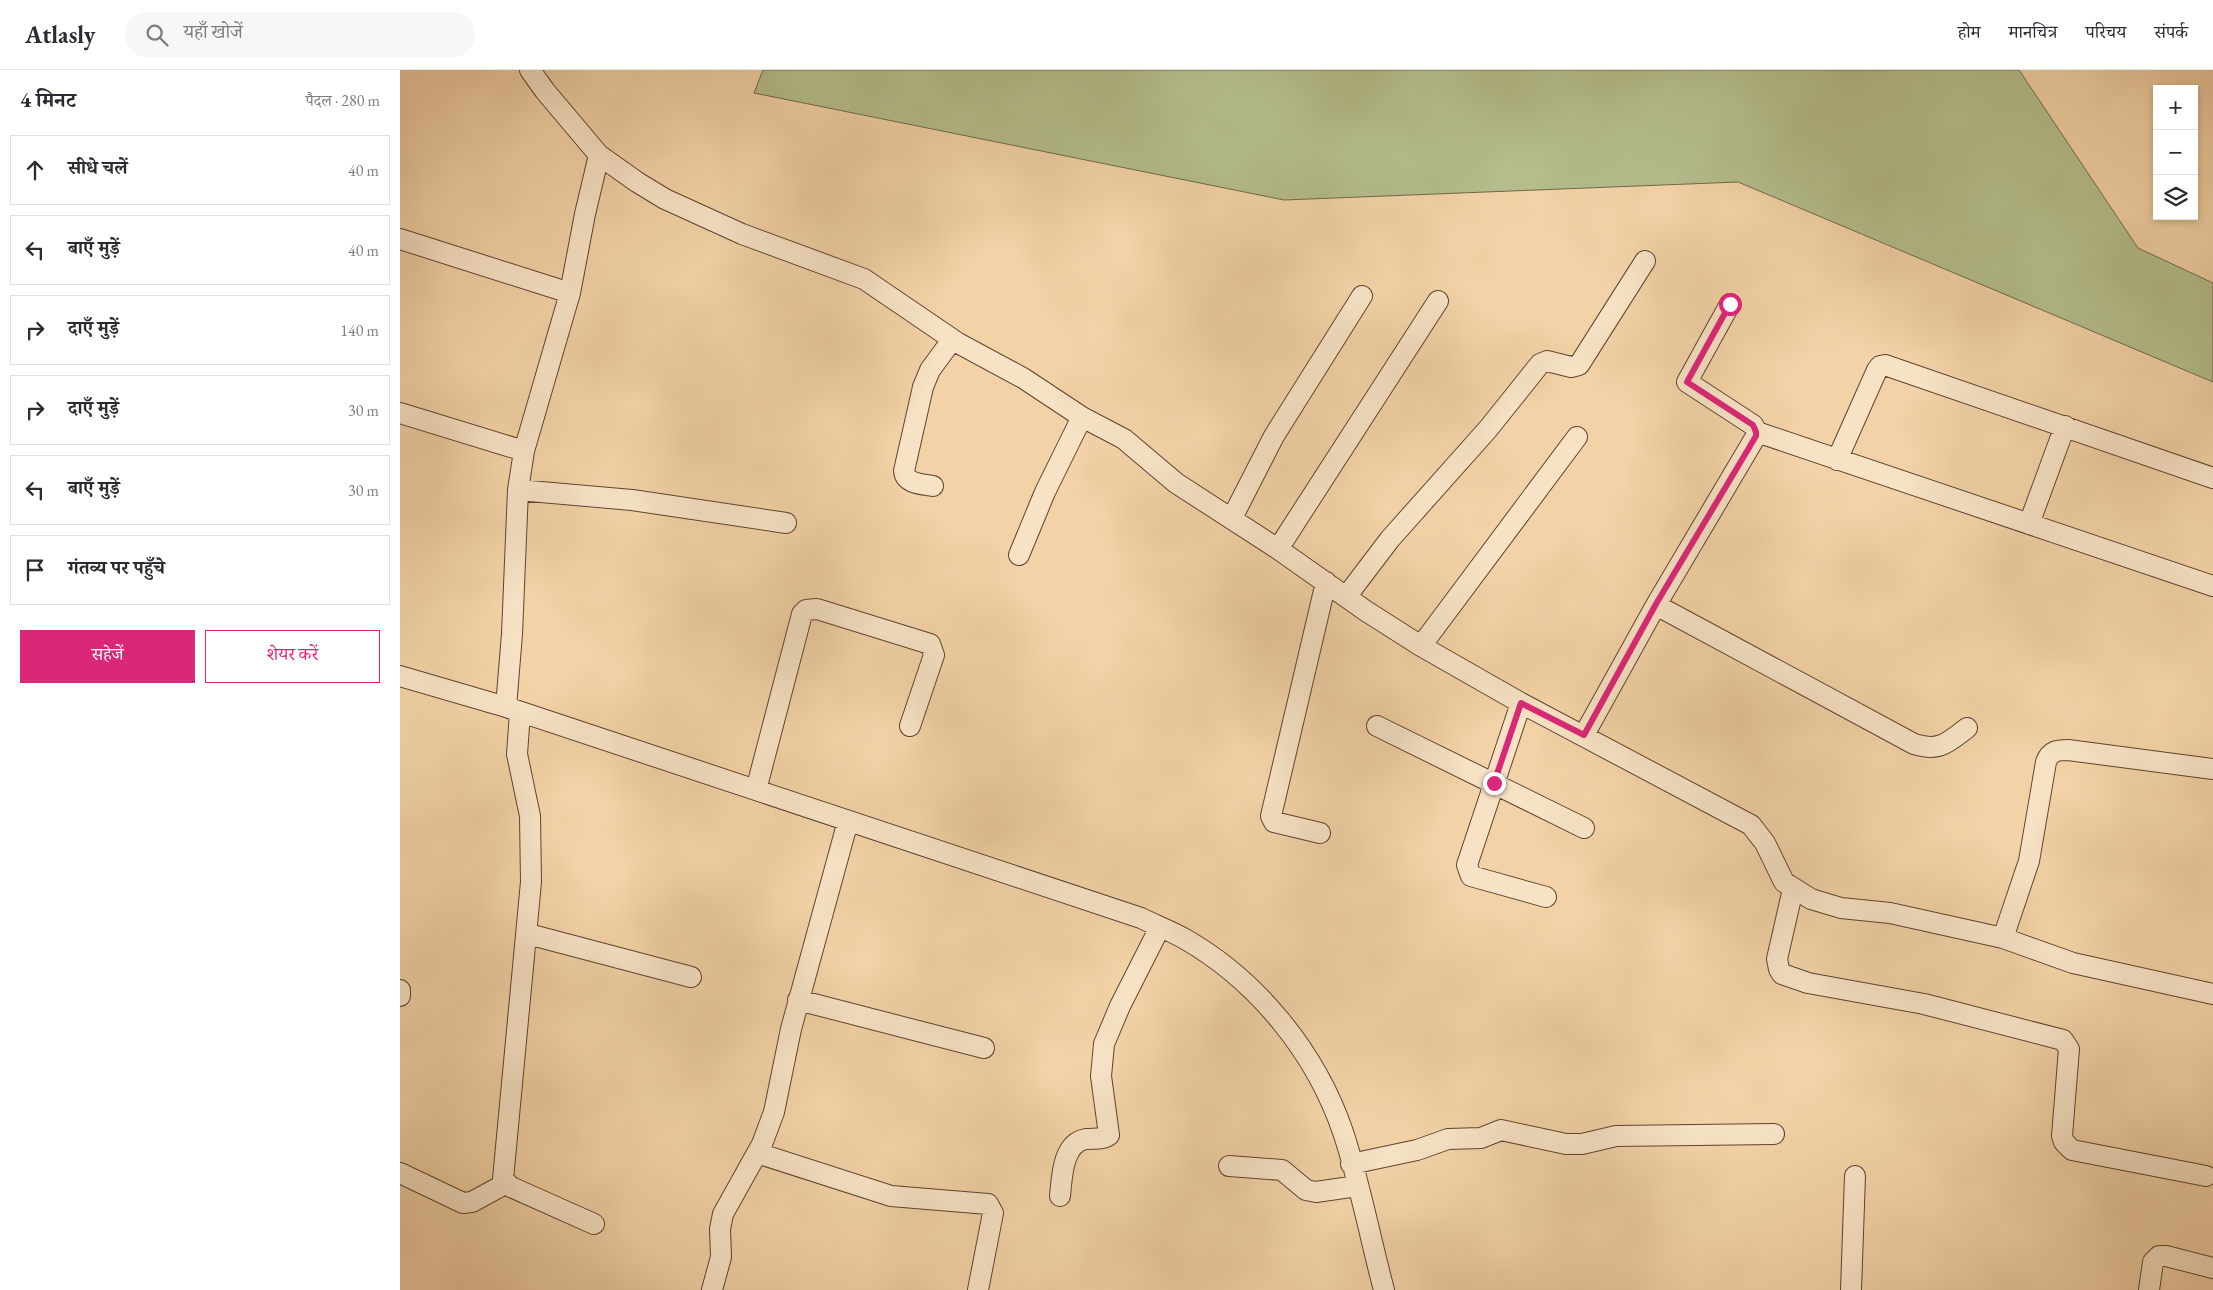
<!DOCTYPE html>
<html lang="hi">
<meta charset="utf-8">
<style>
:root{--surface:#fff;--page:#f7f7f7;--text:#2b2b33;--muted:#7c7c81;--line:#e1e1e2;--accent:#db2777}
body{margin:0;font-family:"EB Garamond","Noto Serif Devanagari",serif;background:var(--page);color:var(--text)}
.controls{position:absolute;right:15px;top:15px;display:grid;overflow:hidden;border-radius:0px;box-shadow:0 2px 8px #0003}
.controls button{width:45px;height:45px;display:grid;place-items:center;padding:0;border:0;border-bottom:1px solid var(--line);background:var(--surface);color:var(--text);font:25px sans-serif}
.stop{position:absolute;width:15px;height:15px;margin:-11px;border:4px solid #db2777;border-radius:50%;background:#fff}
.stop.end{background:#db2777;border-color:#fff;box-shadow:0 1px 5px #0008}
.list{margin:0;padding:0;list-style:none}
h2{display:flex;justify-content:space-between;align-items:center;height:65px;margin:0;padding:0 20px;font-size:21px}
h2 small{font-size:16px;font-weight:400;color:var(--muted)}
.list li{display:grid;grid-template-columns:32px 1fr auto;gap:15px;align-items:center;box-sizing:border-box;height:70px;margin:0 10px 10px;padding:0 10px;border:1px solid var(--line);border-radius:0px}
.list b{display:block;font-size:19px;white-space:nowrap}
.list em{font-size:16px;font-style:normal;color:var(--muted)}
.actions{display:flex;gap:10px;padding:15px 20px}
.actions a{flex:1;padding:11px 0;border:1px solid var(--accent);border-radius:0px;text-align:center;font-size:18px;color:var(--accent)}
.actions .main{background:var(--accent);color:#fff}
.icon{flex:none;width:28px;height:28px;fill:none;stroke:currentColor;stroke-width:2;stroke-linecap:round;stroke-linejoin:round}
.map{position:relative;flex:none;width:1813px;height:1220px;overflow:hidden}
header{display:flex;align-items:center;gap:30px;box-sizing:border-box;height:70px;padding:0 25px;background:var(--surface);border-bottom:1px solid var(--line)}
header strong{font-size:24px}
nav{display:flex;gap:28px;margin-inline-start:auto;font-size:18px}
.search{width:350px;height:45px;background:var(--page);display:flex;align-items:center;gap:12px;box-sizing:border-box;padding:0 18px;border-radius:28px;color:var(--muted);font-size:19px}
main{display:flex}
aside{flex:1;background:var(--surface)}
.map>svg:first-child{display:block}
</style>
<header>
<strong>Atlasly</strong>
<div class="search"><svg class="icon" aria-label="search" viewBox="0 0 24 24"><circle cx="10" cy="10" r="6"/><path d="M15 15l6 6"/></svg>यहाँ खोजें</div>
<nav><a>होम</a><a>मानचित्र</a><a>परिचय</a><a>संपर्क</a></nav>
</header>
<main>
<aside>
<h2>4 मिनट<small>पैदल · 280 m</small></h2>
<ul class="list">
<li><svg class="icon" aria-label="ahead" viewBox="0 0 24 24"><path d="M12 20V5M6 11l6-6 6 6"/></svg><div><b>सीधे चलें</b></div><em>40 m</em></li>
<li><svg class="icon" aria-label="left" viewBox="0 0 24 24"><path d="M17 20v-9H6M10 6l-5 5 5 5"/></svg><div><b>बाएँ मुड़ें</b></div><em>40 m</em></li>
<li><svg class="icon" aria-label="right" viewBox="0 0 24 24"><path d="M7 20v-9h11M14 6l5 5-5 5"/></svg><div><b>दाएँ मुड़ें</b></div><em>140 m</em></li>
<li><svg class="icon" aria-label="right" viewBox="0 0 24 24"><path d="M7 20v-9h11M14 6l5 5-5 5"/></svg><div><b>दाएँ मुड़ें</b></div><em>30 m</em></li>
<li><svg class="icon" aria-label="left" viewBox="0 0 24 24"><path d="M17 20v-9H6M10 6l-5 5 5 5"/></svg><div><b>बाएँ मुड़ें</b></div><em>30 m</em></li>
<li><svg class="icon" aria-label="arrive" viewBox="0 0 24 24"><path d="M6 21V4h12l-3 4 3 4H6"/></svg><div><b>गंतव्य पर पहुँचे</b></div></li>
</ul>
<div class="actions"><a class="main">सहेजें</a><a>शेयर करें</a></div>
</aside>
<div class="map">
<svg width="1813" height="1220" viewBox="0 0 1813 1220">
<rect width="100%" height="100%" fill="#f2d2a6"/>
<filter id="stains"><feTurbulence type="fractalNoise" baseFrequency=".004" numOctaves="4"/><feColorMatrix values="0 0 0 0 .2 0 0 0 0 .09 0 0 0 0 .02 0 0 0 .5 -.17"/></filter>
<radialGradient id="worn" r=".72"><stop offset=".6" stop-color="#630" stop-opacity="0"/><stop offset="1" stop-color="#630" stop-opacity=".3"/></radialGradient>
<path fill="#b4bd8c" stroke="#71694a" d="M 363,0 L 1619,0 L 1738,178 L 1813,213 L 1813,312 L 1338,112 L 884,130 L 354,23 Z"/>
<g fill="none" stroke-linecap="round" stroke-linejoin="round">
<defs>
<path id="minor" d="M 130,0 L 145,21 L 199,85 L 237,112 L 265,129 L 342,164 L 464,209 L 558,273 L 623,308 L 682,347 L 724,369 L 776,413 L 878,479 L 966,541 L 1021,576 L 1121,633 L 1351,755 L 1365,773 L 1384,812 L 1411,829 L 1441,838 L 1490,843 L 1603,868 L 1673,893 L 1813,924
M 0,169 L 170,223
M 0,343 L 124,381
M 1357,362 L 1813,516
M 1437,390 L 1477,300 L 1480,296 L 1485,295 L 1813,408
M 533,416 C 522,414 505,414 504,401 L 523,317 L 530,300 L 552,270
M 118,420 L 232,430 L 386,453
M 832,448 L 874,366 L 962,226
M 1629,454 L 1665,356
M 878,479 L 1038,231
M 619,485 L 645,422 L 682,347
M 946,527 L 990,469 L 1088,359 L 1140,294 L 1147,291 L 1171,297 L 1179,295 L 1245,191
M 1256,535 L 1514,674 C 1540,682 1547,673 1567,658
M 1021,576 L 1177,367
M 0,606 L 106,637 L 741,848 C 755,855 771,861 785,869 C 858,911 916,983 943,1062 C 960,1113 970,1168 984,1220
M 1121,633 L 1067,795 L 1071,806 L 1146,827
M 106,637 L 112,564 L 118,420 L 124,381 L 170,223 L 185,144 L 199,85
M 120,643 L 117,684 L 130,746 L 131,812 L 103,1109 L 111,1117 L 194,1154
M 977,656 L 1184,758
M 1184,665 L 1256,535 L 1356,366 L 1357,362 L 1353,355 L 1287,312 L 1330,234
M 356,720 L 402,544 L 406,540 L 417,539 L 530,574 L 534,585 L 510,656
M 920,763 L 874,752 L 871,746 L 926,512
M 1393,819 L 1377,889 L 1379,899 L 1382,904 L 1408,913 L 1524,934 L 1663,970 L 1669,979 L 1662,1066 L 1664,1072 L 1672,1080 L 1806,1106
M 128,864 L 291,907
M 1603,868 L 1629,791 L 1646,692 C 1650,681 1657,680 1668,680 L 1813,699
M 0,920 L 0,926
M 398,930 L 584,978
M 357,1083 L 491,1126 L 588,1134 L 593,1143 L 578,1220
M 951,1094 L 1017,1080 L 1048,1069 L 1081,1068 L 1101,1060 L 1166,1074 L 1182,1074 L 1216,1066 L 1374,1064
M 829,1096 L 882,1100 L 906,1120 L 916,1122 L 957,1116
M 0,1103 L 63,1133 L 72,1132 L 105,1114
M 660,1126 C 662,1108 662,1073 686,1069 C 694,1068 703,1070 709,1065 L 701,1006 L 704,974 L 720,936 L 760,857
M 312,1220 L 321,1187 L 320,1159 L 323,1144 L 362,1074 L 374,1042 L 391,959 L 448,751
M 1451,1220 L 1455,1106
M 1749,1220 L 1753,1192 L 1759,1186 L 1766,1186 L 1813,1198"/>
</defs>
<use href="#minor" stroke="#5f442f" stroke-width="22"/>
<use href="#minor" stroke="#f7e2c5" stroke-width="20"/>
</g>
<g fill="none" stroke-linecap="round" stroke-linejoin="round">
<path stroke="#db2777" stroke-width="6" d="M 1094,713 L 1121,633 L 1184,665 L 1256,534 L 1356,366 L 1356,362 L 1353,355 L 1287,312 L 1330,234"/>
</g>
<rect width="100%" height="100%" filter="url(#stains)"/>
<rect width="100%" height="100%" fill="url(#worn)"/>
</svg>
<div class="controls">
<button>+</button>
<button>−</button>
<button><svg class="icon" aria-label="layers" viewBox="0 0 24 24"><path d="M12 4l9 5-9 5-9-5zM3 14l9 5 9-5"/></svg></button>
</div>
<div class="stop" style="left:1330px;top:234px"></div>
<div class="stop end" style="left:1094px;top:713px"></div>
</div>
</main>
